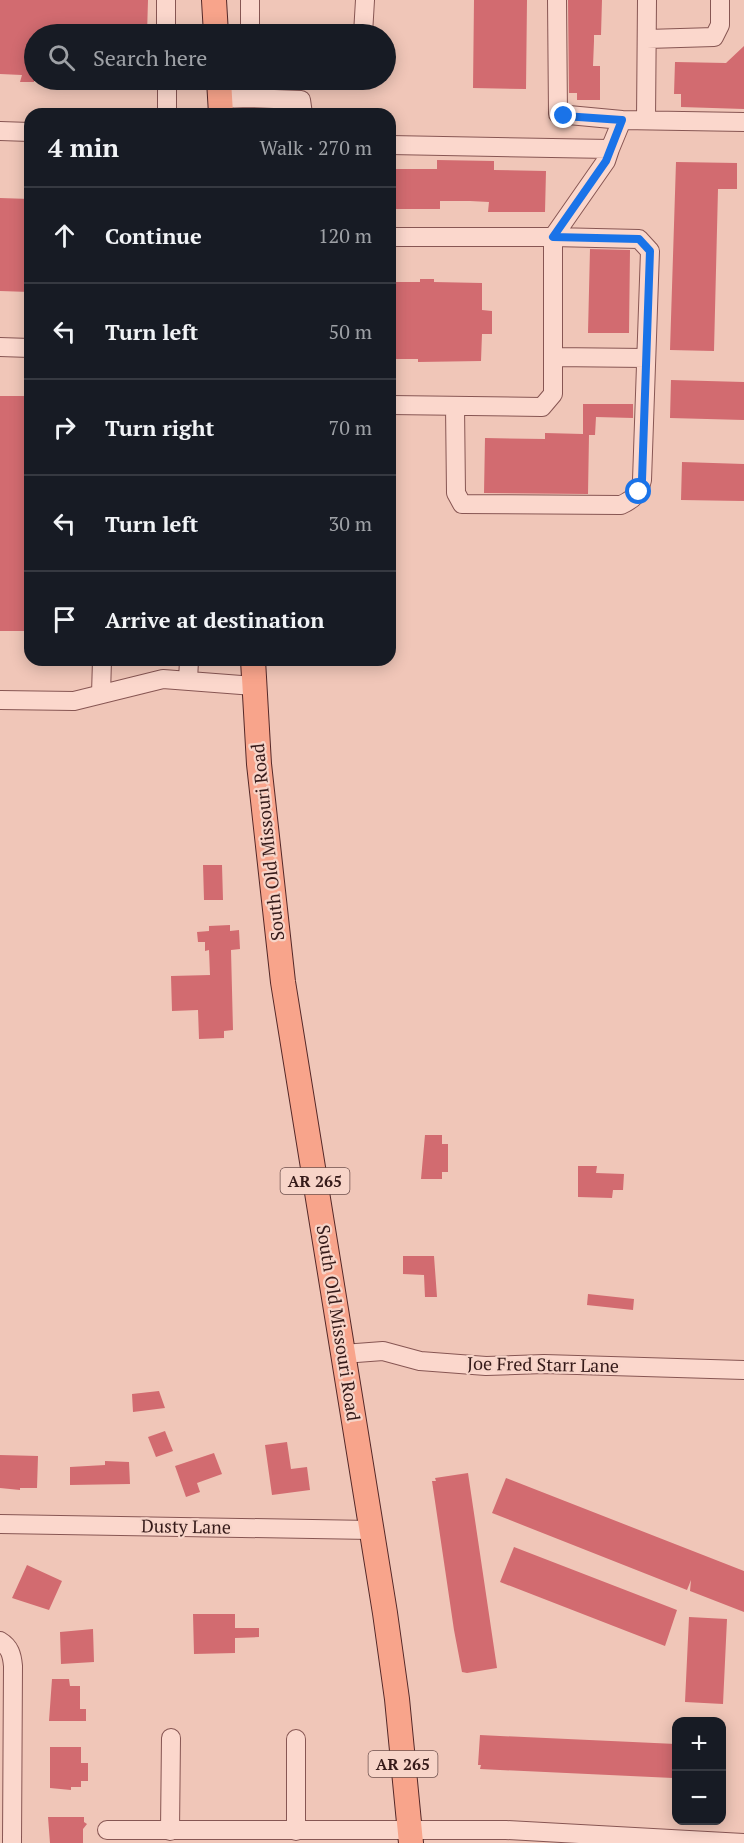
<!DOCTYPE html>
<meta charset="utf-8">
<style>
:root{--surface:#171b24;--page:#20242c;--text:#f1f3f6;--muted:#9ea1a6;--line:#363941}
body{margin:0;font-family:"PT Serif",serif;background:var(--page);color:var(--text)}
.controls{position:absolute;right:18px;bottom:18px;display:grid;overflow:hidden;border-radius:12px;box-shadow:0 3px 15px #0003}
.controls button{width:54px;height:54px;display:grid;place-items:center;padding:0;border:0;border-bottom:2px solid var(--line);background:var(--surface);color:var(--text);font:30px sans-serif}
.stop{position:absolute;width:18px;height:18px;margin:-14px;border:4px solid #1a73e8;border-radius:50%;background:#fff}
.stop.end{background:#1a73e8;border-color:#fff;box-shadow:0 2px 6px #0008}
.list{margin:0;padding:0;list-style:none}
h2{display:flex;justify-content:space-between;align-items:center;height:78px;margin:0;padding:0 24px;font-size:26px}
h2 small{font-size:20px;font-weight:400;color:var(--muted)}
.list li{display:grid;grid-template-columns:39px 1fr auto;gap:18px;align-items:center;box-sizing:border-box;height:96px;padding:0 24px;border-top:2px solid var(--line)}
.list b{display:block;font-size:22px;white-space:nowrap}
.list em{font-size:20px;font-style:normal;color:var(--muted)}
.icon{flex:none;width:33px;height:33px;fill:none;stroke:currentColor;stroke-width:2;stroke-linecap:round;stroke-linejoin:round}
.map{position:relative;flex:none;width:744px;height:1843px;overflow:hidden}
.search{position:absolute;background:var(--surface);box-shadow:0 3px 15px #0003;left:24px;top:24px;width:372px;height:66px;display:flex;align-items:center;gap:15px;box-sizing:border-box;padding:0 21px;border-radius:33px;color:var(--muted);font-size:22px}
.panel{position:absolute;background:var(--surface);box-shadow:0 3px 15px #0003;left:24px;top:108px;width:372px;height:558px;border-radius:18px}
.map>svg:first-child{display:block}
</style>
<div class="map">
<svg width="744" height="1843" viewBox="0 0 744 1843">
<rect width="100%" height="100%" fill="#f0c6b8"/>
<path fill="#d26b70" d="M 0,0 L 148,0 L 147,34 L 34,34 L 34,82 L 20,82 L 22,75 L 0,74 Z
M 474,0 L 527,0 L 526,89 L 473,88 Z
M 568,0 L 602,0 L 601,35 L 594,35 L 594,41 L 593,66 L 600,66 L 600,100 L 577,100 L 577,93 L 569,93 Z
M 744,46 L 744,109 L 681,107 L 681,94 L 674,94 L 675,62 L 726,63 Z
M 437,160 L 494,161 L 494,170 L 546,171 L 545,212 L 488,212 L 489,202 L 470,201 L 440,201 L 440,209 L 390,209 L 390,169 L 437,169 Z
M 676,162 L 737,163 L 737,189 L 718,189 L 714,351 L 670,350 Z
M 0,198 L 30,199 L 30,292 L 0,291 Z
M 590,249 L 630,250 L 629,333 L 588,333 Z
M 420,279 L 434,279 L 434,282 L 482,283 L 482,310 L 492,311 L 492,334 L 482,334 L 481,361 L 418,362 L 418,359 L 390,359 L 390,282 L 420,282 Z
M 671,380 L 744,382 L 744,420 L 670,418 Z
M 0,396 L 30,396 L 30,631 L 0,631 Z
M 583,404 L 633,404 L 633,418 L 596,417 L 595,435 L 589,435 L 588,494 L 484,493 L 485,438 L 545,439 L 545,433 L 583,434 Z
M 682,462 L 744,464 L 744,501 L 681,500 Z
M 203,865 L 222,865 L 223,900 L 204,900 Z
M 230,925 L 230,931 L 239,930 L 240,949 L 231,950 L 233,1030 L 224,1031 L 224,1038 L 199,1039 L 198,1010 L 172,1011 L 171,976 L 210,975 L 209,950 L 205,951 L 205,942 L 198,942 L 197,932 L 209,931 L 209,926 Z
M 425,1135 L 442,1135 L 442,1144 L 448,1144 L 448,1172 L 442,1172 L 442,1179 L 421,1179 Z
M 578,1166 L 597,1166 L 596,1173 L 624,1174 L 623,1190 L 613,1190 L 612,1198 L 578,1197 Z
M 403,1256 L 434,1256 L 437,1297 L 425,1297 L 424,1275 L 403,1274 Z
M 588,1294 L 634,1299 L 633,1310 L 587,1305 Z
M 159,1391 L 165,1408 L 133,1412 L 132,1394 Z
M 165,1431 L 173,1451 L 156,1457 L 148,1437 Z
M 287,1442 L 291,1469 L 307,1467 L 310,1490 L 272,1495 L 265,1445 Z
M 214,1453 L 222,1474 L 197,1483 L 200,1492 L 186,1497 L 175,1466 Z
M 0,1455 L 38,1456 L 37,1488 L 20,1488 L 20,1490 L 0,1488 Z
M 105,1461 L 129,1462 L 130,1484 L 70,1485 L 70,1467 L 105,1465 Z
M 468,1473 L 497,1668 L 467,1673 L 462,1672 L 454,1630 L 432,1481 L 436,1481 L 435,1478 Z
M 506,1478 L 744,1571 L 744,1612 L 690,1591 L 691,1580 L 687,1590 L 492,1513 Z
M 514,1547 L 677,1610 L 665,1646 L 500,1582 Z
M 27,1565 L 62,1581 L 49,1610 L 12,1598 Z
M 193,1614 L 235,1614 L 235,1628 L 259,1628 L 259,1637 L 235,1638 L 235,1653 L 194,1654 Z
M 689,1617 L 727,1619 L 723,1704 L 685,1702 Z
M 93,1629 L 94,1662 L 61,1664 L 60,1632 Z
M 52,1679 L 69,1679 L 70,1686 L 80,1686 L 80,1709 L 86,1709 L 86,1721 L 49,1721 Z
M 480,1735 L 676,1744 L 675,1774 L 673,1778 L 480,1769 L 481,1765 L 478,1765 Z
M 50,1747 L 81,1747 L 81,1763 L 88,1763 L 88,1781 L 81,1781 L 81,1787 L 71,1787 L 71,1790 L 50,1788 Z
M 48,1817 L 84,1817 L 84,1822 L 87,1824 L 83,1829 L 83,1843 L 50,1843 Z"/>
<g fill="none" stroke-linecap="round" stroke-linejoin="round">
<defs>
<path id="minor" d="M 166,0 L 166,34
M 250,0 L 250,34
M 557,0 L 558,114 L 622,120
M 363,34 L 365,0
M 647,39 L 714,37 L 720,25 L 720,0
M 167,80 L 167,114
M 250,98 L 301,100 L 303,114
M 220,99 L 250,98 L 250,80
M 646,120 L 647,0
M 0,131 L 30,132
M 390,145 L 610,149 L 606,161 L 553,237 L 390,237
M 610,149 L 622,120 L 744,122
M 0,347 L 30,348
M 553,357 L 646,358
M 390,405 L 542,407 L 553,394 L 553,237 L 639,239 L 650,251 L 642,480 C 639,494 634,499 621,505 L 462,504 L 456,493 L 455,406
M 188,681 L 189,660
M 101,694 L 102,660
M 0,700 L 74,701 L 163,679 L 254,686
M 343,1354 L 383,1351 L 420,1361 L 486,1366 L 544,1364 L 744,1370
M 0,1524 L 371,1530
M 0,1641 C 10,1647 12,1655 13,1666 L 12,1843
M 296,1739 L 296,1831
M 107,1830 L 506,1830 L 744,1843
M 170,1831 L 171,1738"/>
<path id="major" d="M 214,0 L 216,34
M 219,80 L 221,114
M 253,660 L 259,764 L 283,982 L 385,1613 L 397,1699 L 411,1843"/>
</defs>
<use href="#minor" stroke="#875653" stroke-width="20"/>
<use href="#major" stroke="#542828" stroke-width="26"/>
<use href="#minor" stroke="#fbd7cc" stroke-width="18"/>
<use href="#major" stroke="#f8a48b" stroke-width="24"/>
</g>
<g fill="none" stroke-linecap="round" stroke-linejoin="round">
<path stroke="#1a73e8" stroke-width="8" d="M 564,116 L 622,120 L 606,161 L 553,237 L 639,239 L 650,251 L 642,480 L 639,492"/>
</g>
<g text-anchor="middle" stroke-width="4.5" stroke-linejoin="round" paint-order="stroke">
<g fill="#f7d4c8" stroke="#6f524e" stroke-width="1.5">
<rect x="280.5" y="1168" width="69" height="26" rx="4.5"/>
<rect x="368.5" y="1751" width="69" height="26" rx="4.5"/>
</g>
<g font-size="16" font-weight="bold" fill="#351a19">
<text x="315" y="1187">AR 265</text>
<text x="403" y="1770">AR 265</text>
</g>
<g font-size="18" fill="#351a19" stroke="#f7d4c8">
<text transform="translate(268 842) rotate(-96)" y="6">South Old Missouri Road</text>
<text transform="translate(338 1323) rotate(81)" y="6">South Old Missouri Road</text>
<text transform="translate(543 1365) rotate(1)" y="6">Joe Fred Starr Lane</text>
<text transform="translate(186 1527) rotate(1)" y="6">Dusty Lane</text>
</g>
</g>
</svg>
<div class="controls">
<button>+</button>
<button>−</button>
</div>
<div class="stop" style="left:639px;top:492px"></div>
<div class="stop end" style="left:564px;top:116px"></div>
<div class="search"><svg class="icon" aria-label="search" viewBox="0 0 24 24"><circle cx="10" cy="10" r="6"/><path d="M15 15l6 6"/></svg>Search here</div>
<section class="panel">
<h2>4 min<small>Walk · 270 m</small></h2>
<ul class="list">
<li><svg class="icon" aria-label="ahead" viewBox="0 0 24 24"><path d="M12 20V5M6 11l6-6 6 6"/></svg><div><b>Continue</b></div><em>120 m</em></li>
<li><svg class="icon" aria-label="left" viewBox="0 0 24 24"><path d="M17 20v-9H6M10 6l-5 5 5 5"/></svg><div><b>Turn left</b></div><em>50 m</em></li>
<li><svg class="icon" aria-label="right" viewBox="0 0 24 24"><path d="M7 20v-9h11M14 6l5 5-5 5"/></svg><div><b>Turn right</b></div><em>70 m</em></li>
<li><svg class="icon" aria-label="left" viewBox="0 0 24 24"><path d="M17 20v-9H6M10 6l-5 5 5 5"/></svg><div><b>Turn left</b></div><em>30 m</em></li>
<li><svg class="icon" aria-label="arrive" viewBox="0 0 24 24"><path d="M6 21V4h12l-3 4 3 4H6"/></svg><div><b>Arrive at destination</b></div></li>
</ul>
</section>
</div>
